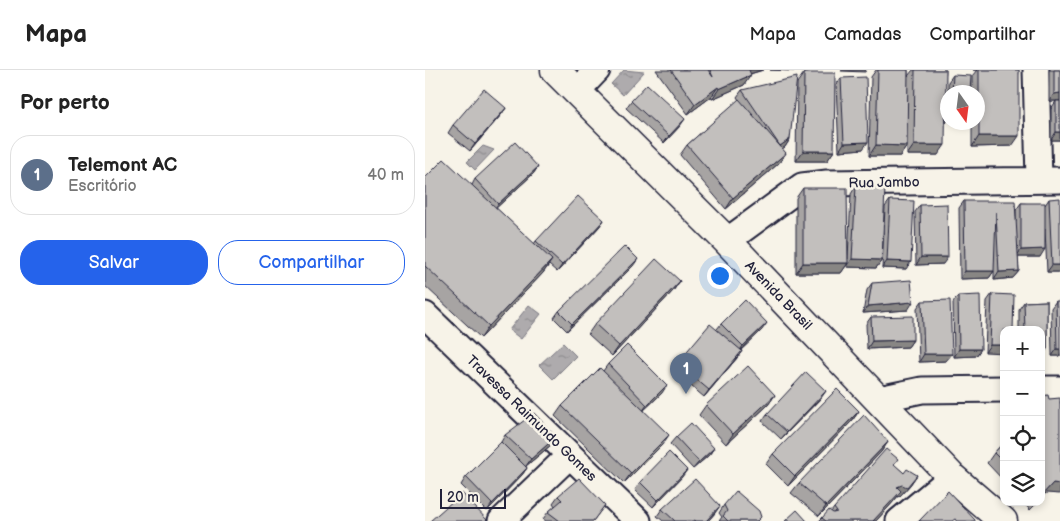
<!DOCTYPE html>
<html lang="pt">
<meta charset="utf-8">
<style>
:root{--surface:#fff;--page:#f2f2f2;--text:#222;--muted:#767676;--line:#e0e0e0;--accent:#2563eb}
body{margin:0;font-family:"Balsamiq Sans",sans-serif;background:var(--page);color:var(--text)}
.controls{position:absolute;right:15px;bottom:15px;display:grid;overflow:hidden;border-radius:10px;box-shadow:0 2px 8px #0003}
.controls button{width:45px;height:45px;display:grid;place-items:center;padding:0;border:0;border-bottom:1px solid var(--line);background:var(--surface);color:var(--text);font:25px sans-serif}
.compass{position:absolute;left:515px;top:15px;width:45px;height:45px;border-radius:50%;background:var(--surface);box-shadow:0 2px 8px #0003;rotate:166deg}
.scale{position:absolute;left:15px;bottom:12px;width:66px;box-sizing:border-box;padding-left:5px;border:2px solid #22223b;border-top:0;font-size:14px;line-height:18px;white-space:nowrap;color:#22223b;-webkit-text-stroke:4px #f7f3e8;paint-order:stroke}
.you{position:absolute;left:294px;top:205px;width:18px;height:18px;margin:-12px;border:4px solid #fff;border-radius:50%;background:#1a73e8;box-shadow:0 0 0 8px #1a73e833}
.badge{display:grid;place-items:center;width:32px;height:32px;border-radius:50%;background:var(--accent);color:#fff;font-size:16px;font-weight:700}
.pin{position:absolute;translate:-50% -41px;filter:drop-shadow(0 1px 2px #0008)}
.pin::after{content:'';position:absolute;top:26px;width:18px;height:15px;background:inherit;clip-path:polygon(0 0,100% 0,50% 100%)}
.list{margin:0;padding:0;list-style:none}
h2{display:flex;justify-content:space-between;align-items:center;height:65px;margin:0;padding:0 20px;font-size:21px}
h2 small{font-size:16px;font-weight:400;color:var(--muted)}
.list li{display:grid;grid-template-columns:32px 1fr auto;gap:15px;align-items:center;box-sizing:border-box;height:80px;margin:0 10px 10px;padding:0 10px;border:1px solid var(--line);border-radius:20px}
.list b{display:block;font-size:19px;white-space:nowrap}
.list p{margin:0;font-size:16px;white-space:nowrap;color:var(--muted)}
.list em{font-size:16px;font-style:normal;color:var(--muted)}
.actions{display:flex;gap:10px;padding:15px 20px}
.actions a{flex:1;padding:11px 0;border:1px solid var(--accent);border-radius:20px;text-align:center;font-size:18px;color:var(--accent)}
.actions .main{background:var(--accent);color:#fff}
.icon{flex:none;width:28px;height:28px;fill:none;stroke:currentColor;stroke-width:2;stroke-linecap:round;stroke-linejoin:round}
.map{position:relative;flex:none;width:635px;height:451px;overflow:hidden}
header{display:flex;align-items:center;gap:30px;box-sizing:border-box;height:70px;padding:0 25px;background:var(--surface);border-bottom:1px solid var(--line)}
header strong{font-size:24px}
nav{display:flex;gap:28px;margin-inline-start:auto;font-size:18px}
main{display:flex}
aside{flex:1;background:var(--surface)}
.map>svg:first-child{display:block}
</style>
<header>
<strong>Mapa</strong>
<nav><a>Mapa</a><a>Camadas</a><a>Compartilhar</a></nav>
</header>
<main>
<aside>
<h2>Por perto<small></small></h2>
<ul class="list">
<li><span class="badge" style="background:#5c6f8a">1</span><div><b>Telemont AC</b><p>Escritório</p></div><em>40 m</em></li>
</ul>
<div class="actions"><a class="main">Salvar</a><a>Compartilhar</a></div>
</aside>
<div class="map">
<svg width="635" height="451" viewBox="0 0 635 451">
<defs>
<pattern id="water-ripples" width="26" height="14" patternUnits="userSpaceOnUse" patternTransform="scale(1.25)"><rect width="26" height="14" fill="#aeabad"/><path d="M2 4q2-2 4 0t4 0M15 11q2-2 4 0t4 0" fill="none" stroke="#8d8b8e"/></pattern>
</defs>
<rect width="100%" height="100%" fill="#f7f3e8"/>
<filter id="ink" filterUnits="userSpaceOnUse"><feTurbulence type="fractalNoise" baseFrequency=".02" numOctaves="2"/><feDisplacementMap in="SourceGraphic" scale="10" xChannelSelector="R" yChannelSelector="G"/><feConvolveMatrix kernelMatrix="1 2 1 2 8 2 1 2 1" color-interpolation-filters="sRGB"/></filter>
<g filter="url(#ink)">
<path fill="url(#water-ripples)" stroke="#76747f" d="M 199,0 L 219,2 L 198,25 L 186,14 Z
M 58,76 L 69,80 L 50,100 L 42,92 Z
M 104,235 L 116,244 L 96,269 L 84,260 Z
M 138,273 L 151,286 L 128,309 L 114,295 Z"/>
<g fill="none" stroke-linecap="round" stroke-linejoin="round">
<defs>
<path id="minor" d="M 611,0 L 614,109
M 151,22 L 172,0
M 302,171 L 377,116 L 402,113 L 635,110
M 0,245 L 213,451
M 616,319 L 635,319
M 454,329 L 497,320 L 579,319
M 76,451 L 145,385
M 474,451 L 527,407"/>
<path id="tertiary" d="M 130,0 L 302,171 L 527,407 L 578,451"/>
</defs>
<use href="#minor" stroke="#22223b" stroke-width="29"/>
<use href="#tertiary" stroke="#22223b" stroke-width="31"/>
<use href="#minor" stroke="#f7f3e8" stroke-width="25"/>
<use href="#tertiary" stroke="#f7f3e8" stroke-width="28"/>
</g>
<path fill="#a7a4a3" stroke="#22223b" d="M 231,0 L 338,0 L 325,4 L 319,15 L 287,29 L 286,27 L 263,44 Z
M 451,0 L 483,0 L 483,6 L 488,0 L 521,0 L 513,85 L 482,85 L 482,76 L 475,86 L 444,86 L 446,7 Z
M 548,0 L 594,0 L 587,76 L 547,77 L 547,52 L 552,52 L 552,22 L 547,22 L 547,6 L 552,0 Z
M 624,0 L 635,0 L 635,31 L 624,31 Z
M 379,3 L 409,81 L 402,91 L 371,91 L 372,13 Z
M 528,5 L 545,22 L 523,22 L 523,12 Z
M 416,8 L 438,79 L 414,81 L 411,15 Z
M 317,20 L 365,69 L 360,77 L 357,79 L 361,83 L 354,93 L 301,139 L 255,85 L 262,75 L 314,30 L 312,27 Z
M 522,24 L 522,52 L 521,53 Z
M 206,31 L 255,56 L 239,73 L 201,38 Z
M 631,31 L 635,31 L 635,70 L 626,70 L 626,39 Z
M 81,38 L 76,45 L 45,81 L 23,63 L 28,55 Z
M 113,97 L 108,104 L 71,138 L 109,174 L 111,171 L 179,150 L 174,157 L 132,202 L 124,195 L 118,203 L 56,268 L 0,216 L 0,108 L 47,115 L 50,109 Z
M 431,116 L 457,190 L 451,198 L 422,197 L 423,193 L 416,203 L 371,203 L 371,128 L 378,118 L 423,189 L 426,124 Z
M 624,129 L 635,202 L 622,202 L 620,159 L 615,187 L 593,187 L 594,201 L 588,208 L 569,210 L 569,201 L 564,208 L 535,209 L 534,138 L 539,131 L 591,152 L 591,140 L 596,133 L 620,135 Z
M 465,130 L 481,199 L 457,198 L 460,137 Z
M 495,135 L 518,194 L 491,195 L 490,142 Z
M 208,196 L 142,261 L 129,248 L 134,241 Z
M 255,211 L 248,221 L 187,286 L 163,264 L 170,254 Z
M 447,213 L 483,240 L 438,243 L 442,220 Z
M 567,224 L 588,260 L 560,282 L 562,231 Z
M 533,226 L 556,279 L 551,286 L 529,287 L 528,233 Z
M 497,231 L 521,291 L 494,292 L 492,238 Z
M 622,231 L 622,279 L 616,286 L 616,260 L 594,260 L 594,239 L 599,232 Z
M 631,231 L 635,286 L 627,286 L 626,238 Z
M 446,247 L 488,270 L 483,277 L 442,279 L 441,254 Z
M 296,254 L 337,260 L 316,280 L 317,281 L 312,288 L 279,327 L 247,300 L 252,293 L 292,259 Z
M 183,294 L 237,323 L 219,340 L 237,375 L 199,413 L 130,346 L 137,336 L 178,301 Z
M 350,325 L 343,335 L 301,374 L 274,345 L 281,335 Z
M 396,328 L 356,369 L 337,351 L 342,344 Z
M 434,341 L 427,351 L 363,416 L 341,394 L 348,384 Z
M 80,365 L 131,367 L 126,375 L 101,396 L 102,398 L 97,405 L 62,441 L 36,415 L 41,407 L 76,372 Z
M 251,367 L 289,378 L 284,385 L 268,399 L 245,374 Z
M 463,372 L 456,382 L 394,446 L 366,423 L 374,413 Z
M 579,372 L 579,411 L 562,393 L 569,383 Z
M 469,395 L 479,403 L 492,405 L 485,415 L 474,427 L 473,426 L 469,431 L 451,451 L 394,451 L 397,448 L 406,442 L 409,438 Z
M 257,407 L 228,437 L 210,420 L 215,412 Z
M 133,426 L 180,435 L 168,451 L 121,451 L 118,449 L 123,442 L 130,436 L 128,433 Z
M 598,432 L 613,432 L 605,440 Z
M 299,435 L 333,451 L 294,451 L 297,447 L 294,443 Z
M 237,439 L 290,443 L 283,451 L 238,451 L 232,446 Z"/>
<path fill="#888684" stroke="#22223b" d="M 325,0 L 338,0 L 321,5 Z
M 345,0 L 370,0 L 369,1 Z
M 417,0 L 441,0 L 440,2 L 416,1 Z
M 326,5 L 319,15 L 287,29 L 294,19 Z
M 293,17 L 286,27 L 263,44 L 270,34 Z
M 635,23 L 635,31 L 624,31 L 629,24 Z
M 81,38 L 76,45 L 45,81 L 50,74 Z
M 260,49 L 255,56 L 239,73 L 244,66 Z
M 631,62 L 635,62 L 635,70 L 626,70 Z
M 554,66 L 594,66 L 587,76 L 547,77 Z
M 365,69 L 360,77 L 350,83 L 355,76 Z
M 443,72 L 438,79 L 414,81 L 419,73 Z
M 451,75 L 482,76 L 475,86 L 444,86 Z
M 489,75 L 520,75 L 513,85 L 482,85 Z
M 378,81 L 409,81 L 402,91 L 371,91 Z
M 361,83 L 354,93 L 301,139 L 308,128 Z
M 113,97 L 108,104 L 68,141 L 73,134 Z
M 179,150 L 174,157 L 132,202 L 137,195 Z
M 620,179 L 615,187 L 591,187 L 596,180 Z
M 496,187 L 523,187 L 518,194 L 491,195 Z
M 213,189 L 208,196 L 142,261 L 147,254 Z
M 427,189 L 457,190 L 451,198 L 422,197 Z
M 127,190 L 118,203 L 56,268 L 64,256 Z
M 462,191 L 486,192 L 481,199 L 457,198 Z
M 378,193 L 423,193 L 416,203 L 371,203 Z
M 627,195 L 635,195 L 635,202 L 622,202 Z
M 540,201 L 569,201 L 564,208 L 535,209 Z
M 594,201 L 588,208 L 569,210 L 574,202 Z
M 255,211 L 248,221 L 187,286 L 194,276 Z
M 488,232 L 483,240 L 438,243 L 443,236 Z
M 342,253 L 337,260 L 313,283 L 318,276 Z
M 488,270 L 483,277 L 442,279 L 447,271 Z
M 565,275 L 579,275 L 579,283 L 560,282 Z
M 534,279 L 556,279 L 551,286 L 529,287 Z
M 616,279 L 622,279 L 616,286 Z
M 632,279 L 635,279 L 635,286 L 627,286 Z
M 317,281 L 312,288 L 279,327 L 284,320 Z
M 499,284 L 527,284 L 521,291 L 494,292 Z
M 242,315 L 237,323 L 217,342 L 222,335 Z
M 401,321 L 396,328 L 356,369 L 362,362 Z
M 350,325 L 343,335 L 301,374 L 308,364 Z
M 434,341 L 427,351 L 363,416 L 370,406 Z
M 244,365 L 237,375 L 199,413 L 206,403 Z
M 131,367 L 126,375 L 101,396 L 106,389 Z
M 463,372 L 456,382 L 394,446 L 401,436 Z
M 289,378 L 284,385 L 268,399 L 274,392 Z
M 102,398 L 97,405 L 62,441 L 67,434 Z
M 262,400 L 257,407 L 228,437 L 233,430 Z
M 492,405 L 485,415 L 474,427 L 473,426 L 469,431 L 451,451 L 448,451 L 472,417 Z
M 628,413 L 635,414 L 635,424 L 621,423 L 616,428 L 616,426 Z
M 295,436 L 290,443 L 283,451 L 281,451 Z"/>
<path fill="#c2bfbd" stroke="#22223b" d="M 246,0 L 283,0 L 288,7 L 285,0 L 324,0 L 326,5 L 294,19 L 293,17 L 270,34 Z
M 453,0 L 483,0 L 482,76 L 451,75 Z
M 490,0 L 521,0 L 520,75 L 489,75 Z
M 554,0 L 594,0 L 594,66 L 554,66 Z
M 629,0 L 635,0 L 635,23 L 629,24 Z
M 379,3 L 410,3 L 409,81 L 378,81 Z
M 528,5 L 546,6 L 545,22 L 527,22 Z
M 372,7 L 365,69 L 355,76 L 317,20 Z
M 441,7 L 443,72 L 419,73 L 416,8 Z
M 222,14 L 260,49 L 244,66 L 206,31 Z
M 59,19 L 81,38 L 50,74 L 28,55 Z
M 314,29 L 361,83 L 308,128 L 262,75 Z
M 631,31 L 635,31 L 635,62 L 631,62 Z
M 90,72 L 113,97 L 73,134 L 50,109 Z
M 19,89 L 127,190 L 64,256 L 0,196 L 0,108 Z
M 431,116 L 460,118 L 457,190 L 427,189 Z
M 378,118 L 422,118 L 423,193 L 378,193 Z
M 153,126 L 179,150 L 137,195 L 111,171 Z
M 635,128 L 635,195 L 627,195 L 624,129 Z
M 465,130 L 489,131 L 486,192 L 462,191 Z
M 539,131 L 590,131 L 594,201 L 574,202 L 571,142 L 569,201 L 540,201 Z
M 596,133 L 620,133 L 620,179 L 596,180 Z
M 522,134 L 523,187 L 496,187 L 495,135 Z
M 200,176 L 213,189 L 147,254 L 134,241 Z
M 231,189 L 255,211 L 194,276 L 170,254 Z
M 486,210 L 488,232 L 443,236 L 447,213 Z
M 567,224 L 589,225 L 588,260 L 579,260 L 579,275 L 565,275 Z
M 555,225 L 556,279 L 534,279 L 533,226 Z
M 320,230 L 342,253 L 318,276 L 296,254 Z
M 525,230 L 527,284 L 499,284 L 497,231 Z
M 622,231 L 622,279 L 616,279 L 616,260 L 600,260 L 599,232 Z
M 631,231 L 635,231 L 635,279 L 632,279 Z
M 488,246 L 488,270 L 447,271 L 446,247 Z
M 285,254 L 317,281 L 284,320 L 252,293 Z
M 202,275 L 242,315 L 222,335 L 183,294 Z
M 323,296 L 350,325 L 308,364 L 281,335 Z
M 175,298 L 244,365 L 206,403 L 137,336 Z
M 381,302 L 401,321 L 362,362 L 342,344 Z
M 412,319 L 434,341 L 370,406 L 348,384 Z
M 623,325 L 624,329 L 635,328 L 635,414 L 628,413 L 616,426 L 616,326 Z
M 109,343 L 131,367 L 106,389 L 80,365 Z
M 439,345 L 463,372 L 401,436 L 374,413 Z
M 266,353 L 289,378 L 274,392 L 251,367 Z
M 76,372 L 102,398 L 67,434 L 41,407 Z
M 579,372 L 579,393 L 569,383 Z
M 461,379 L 473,389 L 469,394 L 479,403 L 482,399 L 492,405 L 482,417 L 477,415 L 472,417 L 476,421 L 448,451 L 401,451 L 397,448 L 404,440 L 408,443 L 412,442 L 409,438 Z
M 244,382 L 262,400 L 233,430 L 215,412 Z
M 154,408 L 180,435 L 168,451 L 135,451 L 123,442 L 137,430 L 133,426 Z
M 270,409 L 295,436 L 281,451 L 271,451 L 270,450 L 268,451 L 250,451 L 237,439 Z
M 311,421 L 334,441 L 336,447 L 332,451 L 303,451 L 298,446 L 302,441 L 299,435 Z
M 523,421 L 550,450 L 550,451 L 533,451 L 530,449 L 527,451 L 494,451 Z
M 37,423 L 62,450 L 61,451 L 5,451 Z
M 372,440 L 382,451 L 360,451 Z"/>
</g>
<g text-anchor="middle" stroke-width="5" stroke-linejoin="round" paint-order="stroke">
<g font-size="14" fill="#22223b" stroke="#f7f3e8">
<text transform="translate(459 112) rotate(-1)" y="5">Rua Jambo</text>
<text transform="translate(354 225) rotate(46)" y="5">Avenida Brasil</text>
<text transform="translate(107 348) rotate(44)" y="5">Travessa Raimundo Gomes</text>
</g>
</g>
</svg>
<div class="controls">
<button>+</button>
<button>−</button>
<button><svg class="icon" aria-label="locate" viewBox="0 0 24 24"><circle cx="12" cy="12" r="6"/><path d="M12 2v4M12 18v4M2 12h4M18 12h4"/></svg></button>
<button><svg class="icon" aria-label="layers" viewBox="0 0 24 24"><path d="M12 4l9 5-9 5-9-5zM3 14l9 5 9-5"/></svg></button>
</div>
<svg class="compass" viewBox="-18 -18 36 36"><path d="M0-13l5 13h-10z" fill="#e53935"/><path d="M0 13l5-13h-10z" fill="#767676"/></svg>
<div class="scale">20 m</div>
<div class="you"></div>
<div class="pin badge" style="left:261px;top:324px;background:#5c6f8a">1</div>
</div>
</main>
